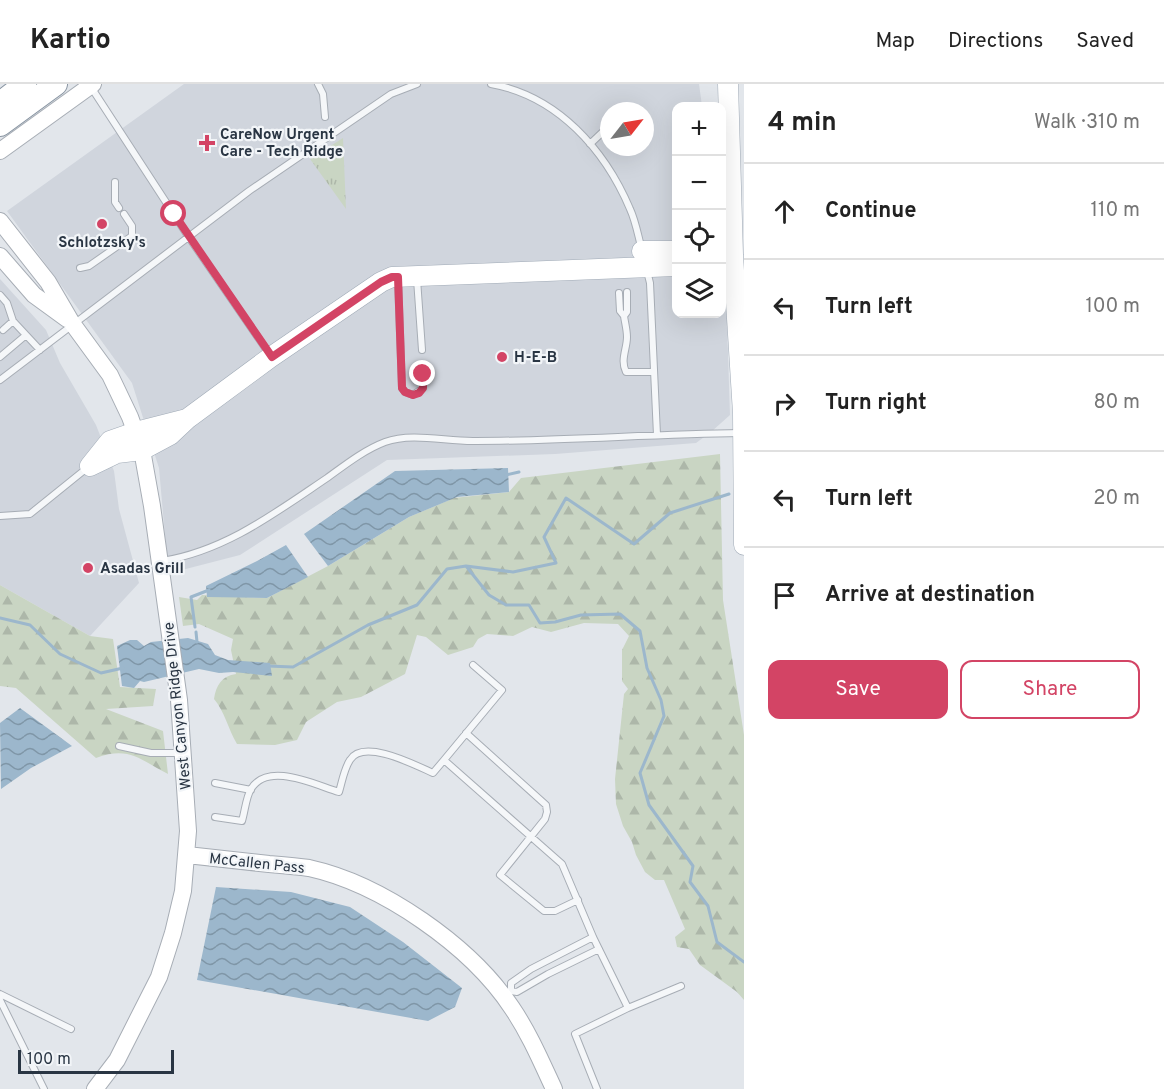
<!DOCTYPE html>
<meta charset="utf-8">
<style>
:root{--surface:#fff;--page:#f6f6f6;--text:#222;--muted:#767676;--line:#e0e0e0;--accent:#d34465}
body{margin:0;font-family:Overpass,sans-serif;background:var(--page);color:var(--text)}
.controls{position:absolute;right:18px;top:18px;display:grid;overflow:hidden;border-radius:12px;box-shadow:0 6px 24px #0002}
.controls button{width:54px;height:54px;display:grid;place-items:center;padding:0;border:0;border-bottom:2px solid var(--line);background:var(--surface);color:var(--text);font:30px sans-serif}
.compass{position:absolute;left:600px;top:18px;width:54px;height:54px;border-radius:50%;background:var(--surface);box-shadow:0 6px 24px #0002;rotate:59deg}
.scale{position:absolute;left:18px;bottom:15px;width:156px;box-sizing:border-box;padding-left:6px;border:3px solid #293543;border-top:0;font-size:16px;line-height:21px;white-space:nowrap;color:#293543;-webkit-text-stroke:4px #f2f5f8;paint-order:stroke}
.stop{position:absolute;width:18px;height:18px;margin:-14px;border:4px solid #d34465;border-radius:50%;background:#fff}
.stop.end{background:#d34465;border-color:#fff;box-shadow:0 2px 6px #0008}
.list{margin:0;padding:0;list-style:none}
h2{display:flex;justify-content:space-between;align-items:center;height:78px;margin:0;padding:0 24px;font-size:26px}
h2 small{font-size:20px;font-weight:400;color:var(--muted)}
.list li{display:grid;grid-template-columns:39px 1fr auto;gap:18px;align-items:center;box-sizing:border-box;height:96px;padding:0 24px;border-top:2px solid var(--line)}
.list b{display:block;font-size:22px;white-space:nowrap}
.list em{font-size:20px;font-style:normal;color:var(--muted)}
.actions{display:flex;gap:12px;padding:18px 24px}
.actions a{flex:1;padding:14px 0;border:2px solid var(--accent);border-radius:12px;text-align:center;font-size:21px;color:var(--accent)}
.actions .main{background:var(--accent);color:#fff}
.icon{flex:none;width:33px;height:33px;fill:none;stroke:currentColor;stroke-width:2;stroke-linecap:round;stroke-linejoin:round}
.map{position:relative;flex:none;width:744px;height:1005px;overflow:hidden}
header{display:flex;align-items:center;gap:36px;box-sizing:border-box;height:84px;padding:0 30px;background:var(--surface);border-bottom:2px solid var(--line)}
header strong{font-size:28px}
nav{display:flex;gap:33px;margin-inline-start:auto;font-size:21px}
main{display:flex}
aside{flex:1;background:var(--surface)}
.map>svg:first-child{display:block}
</style>
<header>
<strong>Kartio</strong>
<nav><a>Map</a><a>Directions</a><a>Saved</a></nav>
</header>
<main>
<div class="map">
<svg width="744" height="1005" viewBox="0 0 744 1005">
<defs>
<pattern id="grass-tufts" width="24" height="20" patternUnits="userSpaceOnUse" patternTransform="scale(1.5)"><rect width="24" height="20" fill="#c9d5c3"/><path d="M3 7l-1-3M5 7V3M7 7l1-3M15 17l-1-3M17 17v-4M19 17l1-3" fill="none" stroke="#adb7a9"/></pattern>
<pattern id="forest-firs" width="22" height="20" patternUnits="userSpaceOnUse" patternTransform="scale(1.5)"><rect width="22" height="20" fill="#c9d5c3"/><path d="M5 1l3.5 6h-7zM16 11l3.5 6h-7z" fill="#adb7a9"/></pattern>
<pattern id="water-waves" width="16" height="10" patternUnits="userSpaceOnUse" patternTransform="scale(1.5)"><rect width="16" height="10" fill="#9cb7cc"/><path d="M0 5q4-4 8 0t8 0" fill="none" stroke="#7f96a7"/></pattern>
</defs>
<rect width="100%" height="100%" fill="#e2e6eb"/>
<path fill="#d0d5dd" fill-rule="evenodd" d="M 184,0 L 699,0 L 702,22 L 676,22 L 676,230 L 722,230 L 722,137 L 724,149 L 730,331 L 711,348 L 696,359 L 555,370 L 387,376 L 240,471 L 178,487 L 167,474 L 159,384 L 132,299 L 7,127 ZM 609,27 L 645,27 L 645,63 L 609,63 Z
M 0,195 L 46,246 L 60,279 L 96,341 L 114,387 L 119,425 L 139,499 L 90,552 L 0,501 Z"/>
<path fill="url(#grass-tufts)" d="M 343,54 L 346,125 L 310,75 Z"/>
<path fill="url(#forest-firs)" d="M 720,370 L 723,516 L 744,651 L 744,916 L 737,908 L 700,881 L 689,865 L 677,863 L 675,853 L 685,845 L 664,796 L 655,796 L 645,788 L 636,771 L 632,758 L 623,742 L 616,720 L 615,695 L 624,610 L 628,605 L 622,597 L 622,566 L 629,552 L 618,540 L 584,539 L 551,548 L 532,543 L 513,552 L 487,550 L 478,555 L 473,563 L 448,571 L 426,553 L 417,551 L 405,590 L 361,613 L 337,618 L 306,638 L 297,656 L 275,661 L 237,660 C 228,645 225,628 214,615 C 216,601 222,592 236,590 L 231,566 L 233,555 L 199,540 L 183,542 L 179,513 L 197,516 L 202,511 L 267,514 L 328,482 L 409,433 L 454,414 L 509,408 L 521,394 Z
M 0,501 L 90,552 L 113,555 L 120,603 L 156,605 L 153,622 L 106,625 L 163,647 L 168,690 C 139,675 129,662 96,674 L 16,604 L 0,602 Z"/>
<path fill="url(#water-waves)" d="M 508,384 L 509,408 L 457,413 L 409,433 L 328,482 L 304,450 L 395,387 Z
M 286,461 L 308,493 L 267,514 L 207,513 L 206,502 L 259,476 Z
M 188,554 L 208,560 L 215,571 L 228,576 L 270,579 L 272,592 L 233,588 L 219,589 L 199,585 L 144,598 L 140,597 L 134,604 L 122,602 L 117,562 L 130,556 L 137,556 L 144,562 L 151,558 Z
M 20,624 L 72,662 L 31,684 L 1,705 L 0,639 Z
M 216,803 L 291,808 L 350,823 L 403,858 L 462,904 L 455,923 L 428,937 L 197,896 Z"/>
<g fill="none" stroke-linecap="round" stroke-linejoin="round">
<path stroke="#9cb7cc" stroke-width="3" d="M 506,391 L 519,388
M 466,482 L 489,511 L 506,521 L 529,521 L 540,539 L 555,538 L 581,531 L 620,530 L 640,547 L 647,584 L 661,616 L 664,632 L 640,689 L 649,721 L 693,782 L 690,798 L 708,822 L 717,858 L 744,878
M 0,534 L 30,541 L 60,570 L 101,589 L 123,584
M 195,543 L 191,513 L 209,506
M 196,548 L 197,558
M 268,582 L 293,583 L 368,541 L 417,521 L 447,485 L 466,482 L 513,488 L 556,479 L 544,453 L 566,414 L 634,460 L 670,429 L 729,410"/>
<defs>
<path id="lane" d="M 318,0 L 323,10 L 325,33
M 491,0 C 558,12 605,66 630,125 C 636,138 638,152 642,166
M 91,3 L 188,152 L 270,271
M 590,60 L 609,42
M 115,98 L 115,118 L 119,124
M 80,184 L 89,182 L 132,152 L 132,142 L 124,130
M 647,187 L 650,199 L 657,351
M 398,195 L 402,304 L 405,308 L 413,311 L 423,304 L 422,280
M 417,195 L 422,266
M 627,208 L 627,228 L 624,232 C 625,239 627,246 627,253 C 627,265 620,276 626,288 L 654,288
M 619,209 L 620,227 L 624,232
M 0,211 L 7,219 L 13,237 L 40,266
M 3,246 L 13,237
M 0,273 L 26,251
M 0,296 L 249,107 L 391,10 L 417,0
M 0,432 L 30,430 L 87,384
M 162,477 C 225,467 275,429 327,394 C 345,381 364,366 385,358 C 413,348 447,358 476,357 C 564,357 652,350 740,349
M 473,581 L 502,606 L 444,676 L 562,780 L 593,853 L 628,924 L 575,950 L 597,1005
M 466,649 L 546,721 L 547,728 L 545,735 L 500,791 L 544,827 L 555,827 L 578,816
M 119,662 L 151,669 L 180,669
M 215,699 L 251,706
M 215,733 L 242,737 C 245,727 246,713 251,705 C 268,677 315,701 339,708 C 342,698 344,685 350,676 C 363,654 415,681 433,689 L 444,676
M 593,853 L 531,885 L 511,899 L 511,907 L 517,908 L 548,890 L 599,865
M 0,910 L 71,945
M 0,916 L 44,1005
M 628,924 L 681,902"/>
<path id="secondary" d="M 0,67 L 93,0
M 0,137 L 48,198 L 72,239 L 110,291 L 130,333 L 142,366 L 152,422 L 179,616 L 188,747 L 183,807 L 173,849 L 159,893 L 117,976 L 95,1005
M 0,172 L 34,211 L 67,235
M 187,771 C 214,774 241,777 269,780 C 282,781 296,782 309,784 C 382,800 471,862 512,924 C 529,949 541,977 554,1005"/>
<path id="primary" d="M 728,0 L 733,171 L 743,329 L 744,461
M 642,167 L 676,167
M 187,335 L 271,273 L 381,198 L 392,193 L 676,182
M 187,335 L 170,351 L 142,366 L 117,369 L 90,382 L 110,357 L 136,348 Z"/>
<path id="highway" d="M 0,19 L 25,0
M 0,41 L 56,0"/>
</defs>
<use href="#lane" stroke="#a7adb5" stroke-width="8"/>
<use href="#secondary" stroke="#a7adb5" stroke-width="18"/>
<use href="#primary" stroke="#a1abb7" stroke-width="21"/>
<use href="#highway" stroke="#8995a2" stroke-width="24"/>
<use href="#lane" stroke="#f5f7f9" stroke-width="6"/>
<use href="#secondary" stroke="#fff" stroke-width="16"/>
<use href="#primary" stroke="#fff" stroke-width="20"/>
<use href="#highway" stroke="#fff" stroke-width="22"/>
</g>
<g fill="none" stroke-linecap="round" stroke-linejoin="round">
<path stroke="#d34465" stroke-width="8" d="M 174,130 L 272,273 L 381,198 L 392,193 L 398,193 L 402,304 L 405,308 L 413,311 L 419,309 L 423,304 L 423,290"/>
</g>
<g fill="#d34465" stroke="#f2f5f8" stroke-width="2">
<path d="M204 50h6v6h6v6h-6v6h-6v-6h-6v-6h6z"/>
<circle cx="102" cy="140" r="6"/>
<circle cx="502" cy="273" r="6"/>
<circle cx="88" cy="484" r="6"/>
</g>
<g text-anchor="middle" stroke-width="4.5" stroke-linejoin="round" paint-order="stroke">
<g font-size="15" font-weight="bold" fill="#293543" stroke="#f2f5f8" text-anchor="start">
<text x="220" y="55">CareNow Urgent<tspan x="220" dy="17">Care - Tech Ridge</tspan></text>
<text x="102" y="163" text-anchor="middle">Schlotzsky's</text>
<text x="514" y="278">H-E-B</text>
<text x="100" y="489">Asadas Grill</text>
</g>
<g font-size="15" fill="#293543" stroke="#f2f5f8">
<text transform="translate(177 622) rotate(-96)" y="5">West Canyon Ridge Drive</text>
<text transform="translate(257 779) rotate(6)" y="5">McCallen Pass</text>
</g>
</g>
</svg>
<div class="controls">
<button>+</button>
<button>−</button>
<button><svg class="icon" aria-label="locate" viewBox="0 0 24 24"><circle cx="12" cy="12" r="6"/><path d="M12 2v4M12 18v4M2 12h4M18 12h4"/></svg></button>
<button><svg class="icon" aria-label="layers" viewBox="0 0 24 24"><path d="M12 4l9 5-9 5-9-5zM3 14l9 5 9-5"/></svg></button>
</div>
<svg class="compass" viewBox="-18 -18 36 36"><path d="M0-13l5 13h-10z" fill="#e53935"/><path d="M0 13l5-13h-10z" fill="#767676"/></svg>
<div class="scale">100 m</div>
<div class="stop" style="left:174px;top:130px"></div>
<div class="stop end" style="left:423px;top:290px"></div>
</div>
<aside>
<h2>4 min<small>Walk · 310 m</small></h2>
<ul class="list">
<li><svg class="icon" aria-label="ahead" viewBox="0 0 24 24"><path d="M12 20V5M6 11l6-6 6 6"/></svg><div><b>Continue</b></div><em>110 m</em></li>
<li><svg class="icon" aria-label="left" viewBox="0 0 24 24"><path d="M17 20v-9H6M10 6l-5 5 5 5"/></svg><div><b>Turn left</b></div><em>100 m</em></li>
<li><svg class="icon" aria-label="right" viewBox="0 0 24 24"><path d="M7 20v-9h11M14 6l5 5-5 5"/></svg><div><b>Turn right</b></div><em>80 m</em></li>
<li><svg class="icon" aria-label="left" viewBox="0 0 24 24"><path d="M17 20v-9H6M10 6l-5 5 5 5"/></svg><div><b>Turn left</b></div><em>20 m</em></li>
<li><svg class="icon" aria-label="arrive" viewBox="0 0 24 24"><path d="M6 21V4h12l-3 4 3 4H6"/></svg><div><b>Arrive at destination</b></div></li>
</ul>
<div class="actions"><a class="main">Save</a><a>Share</a></div>
</aside>
</main>
